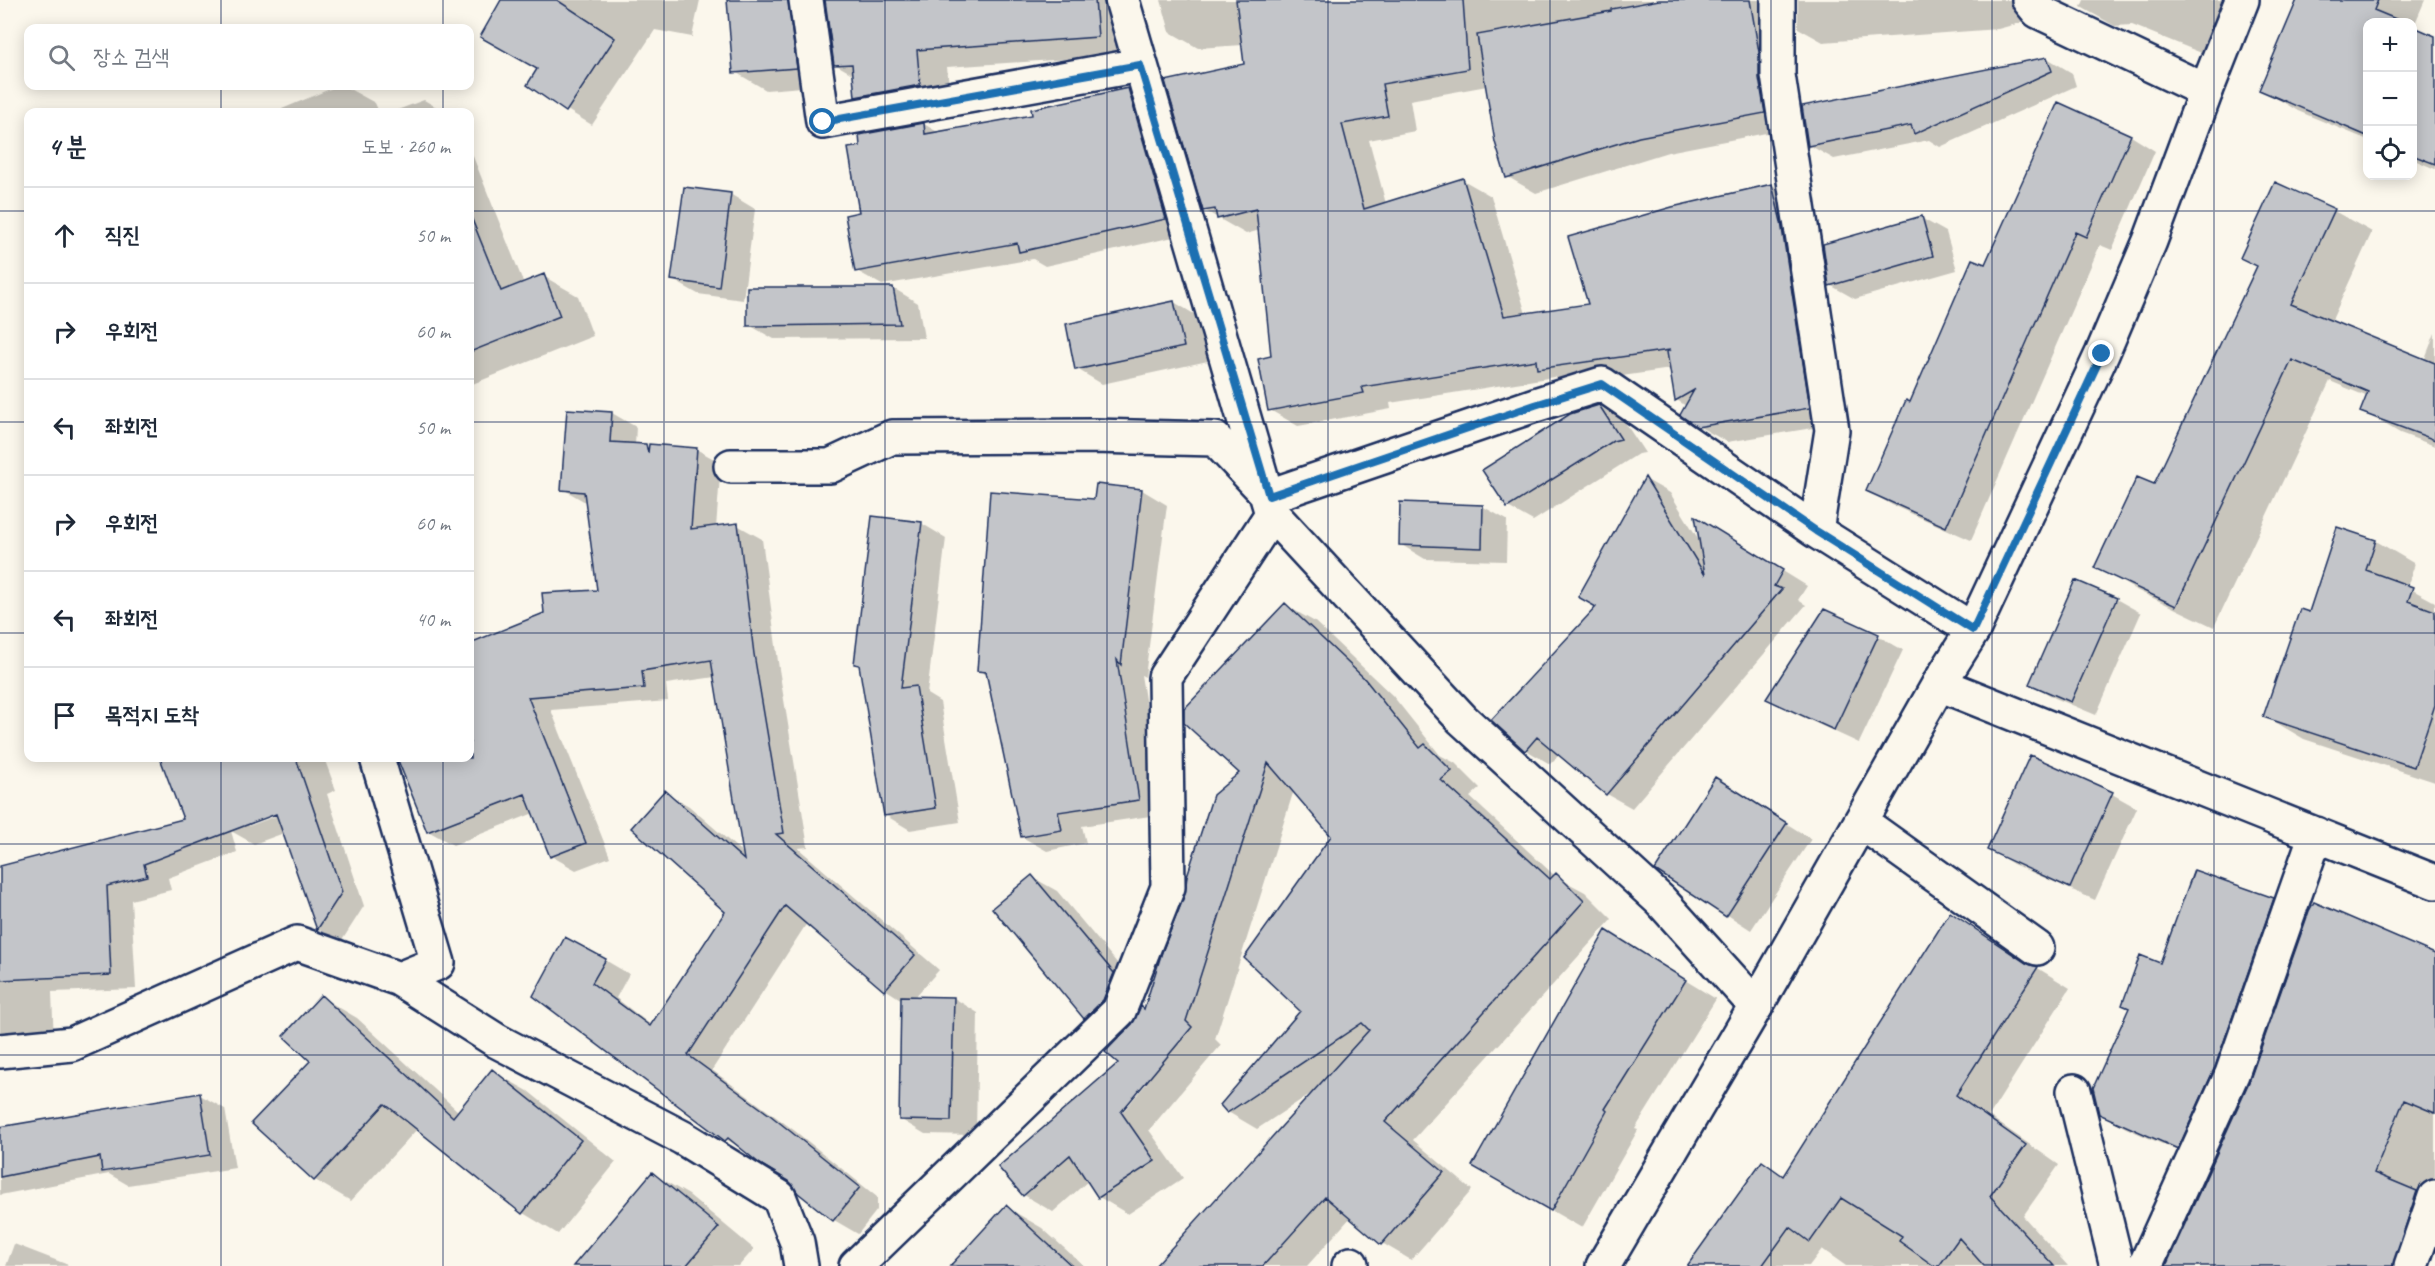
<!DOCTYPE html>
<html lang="ko">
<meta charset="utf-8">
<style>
:root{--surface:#fff;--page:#f6f6f7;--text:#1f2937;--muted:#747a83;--line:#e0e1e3}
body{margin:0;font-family:Caveat,"Poor Story",sans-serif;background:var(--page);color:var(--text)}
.controls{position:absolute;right:18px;top:18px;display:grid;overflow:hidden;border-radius:12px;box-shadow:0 3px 15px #0003}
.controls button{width:54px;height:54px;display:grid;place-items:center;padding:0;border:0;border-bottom:2px solid var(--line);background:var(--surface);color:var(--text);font:30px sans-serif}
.stop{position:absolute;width:18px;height:18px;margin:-14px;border:4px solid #1f6fb2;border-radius:50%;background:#fff}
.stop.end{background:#1f6fb2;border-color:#fff;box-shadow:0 2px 6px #0008}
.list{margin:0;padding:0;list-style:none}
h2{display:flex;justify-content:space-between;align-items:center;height:78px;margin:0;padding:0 24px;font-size:26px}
h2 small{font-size:20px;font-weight:400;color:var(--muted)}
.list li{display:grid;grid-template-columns:39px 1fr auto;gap:18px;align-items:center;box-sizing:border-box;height:96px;padding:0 24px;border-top:2px solid var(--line)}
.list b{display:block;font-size:22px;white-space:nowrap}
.list em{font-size:20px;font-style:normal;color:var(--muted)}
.icon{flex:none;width:33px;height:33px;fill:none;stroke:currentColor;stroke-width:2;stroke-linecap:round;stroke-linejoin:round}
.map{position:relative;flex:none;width:2435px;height:1266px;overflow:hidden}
.search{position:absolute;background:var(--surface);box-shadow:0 3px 15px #0003;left:24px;top:24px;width:450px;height:66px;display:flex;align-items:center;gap:15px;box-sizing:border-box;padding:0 21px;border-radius:12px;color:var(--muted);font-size:22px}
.panel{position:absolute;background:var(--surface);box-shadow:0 3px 15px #0003;left:24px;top:108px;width:450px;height:654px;border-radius:12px}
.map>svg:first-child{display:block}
</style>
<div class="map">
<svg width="2435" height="1266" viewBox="0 0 2435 1266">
<rect width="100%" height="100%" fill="#fbf7ec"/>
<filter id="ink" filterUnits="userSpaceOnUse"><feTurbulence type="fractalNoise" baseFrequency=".0167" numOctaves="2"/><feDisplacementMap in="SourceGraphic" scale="12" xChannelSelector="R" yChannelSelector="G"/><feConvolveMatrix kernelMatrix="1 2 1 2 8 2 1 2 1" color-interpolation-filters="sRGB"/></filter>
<g filter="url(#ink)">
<path fill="#0003" fill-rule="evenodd" d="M 502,0 L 700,0 L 692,37 L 655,30 L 592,125 L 567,110 L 539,69 Z
M 728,0 L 1125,0 L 1129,55 L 947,67 L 951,103 L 888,114 L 857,96 L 854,75 L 835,64 L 827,1 L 820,10 L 827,85 L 766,90 L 735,72 Z
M 1161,0 L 1798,0 L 1789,7 L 1792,128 L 1668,152 L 1536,193 L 1508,177 L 1487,86 L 1410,100 L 1415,131 L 1369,140 L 1386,204 L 1463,180 L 1491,196 L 1526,314 L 1590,305 L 1772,185 L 1800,201 L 1837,424 L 1727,442 L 1698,426 L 1686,406 L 1677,400 L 1671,369 L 1566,384 L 1554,377 L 1390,403 L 1391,409 L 1298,426 L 1270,410 L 1273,357 L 1260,230 L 1246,234 L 1204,210 L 1246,65 L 1243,45 L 1198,48 L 1170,32 Z
M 1798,0 L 2018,0 L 2024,22 L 1998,29 L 1823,42 L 1798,28 Z
M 2084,0 L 2232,0 L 2209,56 L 2132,25 L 2115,26 L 2081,7 Z
M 2299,0 L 2425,0 L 2413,28 L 2435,37 L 2435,169 L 2412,159 L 2412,22 L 2368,22 L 2368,140 L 2298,111 L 2261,89 Z
M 2047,58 L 2072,73 L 2076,86 L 1940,147 L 1929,140 L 1834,159 L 1809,145 Z
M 337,86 L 344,86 L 375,103 L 379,112 L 283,112 L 282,109 Z
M 1128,90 L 1153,104 L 1191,233 L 1045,266 L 1033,259 L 882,285 L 857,271 L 862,147 L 924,124 L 939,133 L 1034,117 Z
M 424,100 L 445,112 L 392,112 Z
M 2059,104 L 2131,136 L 2155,151 L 2112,250 L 2100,245 L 1971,540 L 1892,505 L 1868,491 L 1986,266 Z
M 470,149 L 524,284 L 543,276 L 578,296 L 593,336 L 470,385 Z
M 2276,184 L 2334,211 L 2372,232 L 2331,322 L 2424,361 L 2435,333 L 2435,446 L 2400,433 L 2362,411 L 2368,397 L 2330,381 L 2214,627 L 2134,589 L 2096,567 L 2155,486 L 2258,267 L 2242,257 Z
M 730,194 L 755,209 L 743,300 L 698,294 L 673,280 Z
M 1921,218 L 1946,232 L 1957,270 L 1855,299 L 1830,285 Z
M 893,288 L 918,303 L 924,338 L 774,339 L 749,325 Z
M 1174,302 L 1199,317 L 1208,361 L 1102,384 L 1077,369 Z
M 1599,406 L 1624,421 L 1645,453 L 1638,454 L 1533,521 L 1508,507 Z
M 612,413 L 636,427 L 635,445 L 650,448 L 696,449 L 721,463 L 716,528 L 737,525 L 762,539 L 779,669 L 808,847 L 798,848 L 939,970 L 914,998 L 954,998 L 978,1013 L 976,1135 L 925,1134 L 900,1119 L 902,1000 L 885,989 L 807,923 L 712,1070 L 795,1131 L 877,1197 L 877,1210 L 858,1234 L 834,1220 L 790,1180 L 726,1139 L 535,996 L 605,960 L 629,974 L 616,998 L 652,1026 L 727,912 L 665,792 L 689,806 L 744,854 L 715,677 L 666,684 L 668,701 L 551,710 L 610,857 L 576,870 L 551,856 L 534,813 L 453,845 L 428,831 L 398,758 L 470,758 L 470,644 L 598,591 L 587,503 L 563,489 Z
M 1645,479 L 1670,493 L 1702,545 L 1720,532 L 1807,586 L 1798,600 L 1806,605 L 1632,808 L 1607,794 L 1560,754 L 1550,764 L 1526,750 L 1598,607 Z
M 1097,485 L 1142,490 L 1167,505 L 1145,677 L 1141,675 L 1164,814 L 1082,826 L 1086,843 L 1047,851 L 1022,837 L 988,676 L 979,670 L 1095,501 Z
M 1482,506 L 1507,520 L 1506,561 L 1425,559 L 1400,544 Z
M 921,523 L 946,538 L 927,694 L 940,702 L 960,822 L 910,830 L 885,815 L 861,666 L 855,663 Z
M 2338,528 L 2376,541 L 2415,564 L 2407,587 L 2435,602 L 2435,782 L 2304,739 L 2265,716 L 2310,614 Z
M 2116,599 L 2141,613 L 2096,715 L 2055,698 L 2031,684 Z
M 1285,605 L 1315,622 L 1393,696 L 1440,755 L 1455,763 L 1480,788 L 1470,797 L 1555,876 L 1585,892 L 1612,919 L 1413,1140 L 1472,1190 L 1411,1260 L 1382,1243 L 1351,1217 L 1307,1266 L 1157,1266 L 1313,1092 L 1257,1129 L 1228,1112 L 1302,1011 L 1333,836 L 1294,790 L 1215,1039 L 1221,1045 L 1149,1130 L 1183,1178 L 1128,1214 L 1099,1197 L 1088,1181 L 1053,1212 L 1024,1195 L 1121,1063 L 1146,1010 L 1241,774 ZM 1143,1083 L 1147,1083 L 1117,1119 L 1115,1117 Z
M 1825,611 L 1878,636 L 1903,650 L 1859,743 L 1792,712 L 1768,698 Z
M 162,758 L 324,758 L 336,790 L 327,794 L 364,906 L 341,942 L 318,929 L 284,833 L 254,844 L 231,831 L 237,852 L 168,878 L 171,890 L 131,900 L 136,989 L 52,992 L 54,1043 L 0,1045 L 0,868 L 204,815 L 178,800 ZM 283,810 L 284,813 L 249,826 L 249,823 Z
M 1740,794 L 1811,839 L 1751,930 L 1657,870 Z
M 2112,794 L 2137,808 L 2095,900 L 2013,864 L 1989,849 Z
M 1032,877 L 1057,891 L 1138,988 L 1110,1032 L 1085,1018 Z
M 2273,900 L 2298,914 L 2203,1162 L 2126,1128 L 2100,1113 L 2161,965 Z
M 1960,920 L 2070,988 L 1989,1116 L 2059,1165 L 2023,1216 L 2068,1266 L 1846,1266 L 1822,1249 L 1809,1266 L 1689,1266 L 1763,1163 L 1785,1176 Z
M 1606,932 L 1716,999 L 1635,1129 L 1638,1130 L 1582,1228 L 1474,1166 Z
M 2435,955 L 2435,1243 L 2427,1266 L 2175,1266 Z
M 321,997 L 357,1018 L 459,1112 L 492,1071 L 528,1091 L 616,1162 L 558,1234 L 523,1213 L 418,1128 L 351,1201 L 315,1180 L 312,1061 Z
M 200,1095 L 225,1109 L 235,1168 L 128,1185 L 109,1174 L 0,1195 L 0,1129 Z
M 653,1174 L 689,1195 L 754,1249 L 739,1266 L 575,1266 Z
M 1006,1207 L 1042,1228 L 1084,1266 L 952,1266 Z
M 14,1244 L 71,1266 L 6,1266 Z"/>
<path fill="#c3c5c9" stroke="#1b2f5e" stroke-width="1.5" d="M 501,0 L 557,0 L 615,38 L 566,112 L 527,85 L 537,69 L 480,37 Z
M 727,0 L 788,0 L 797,68 L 733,73 Z
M 825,0 L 1095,0 L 1098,37 L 917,50 L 920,85 L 855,97 L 852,64 L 834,65 Z
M 1236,0 L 1463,0 L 1468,69 L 1382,84 L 1388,116 L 1342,124 L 1364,209 L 1463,178 L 1504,316 L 1588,304 L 1568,237 L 1672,207 L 1772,184 L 1781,222 L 1810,408 L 1697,427 L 1680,415 L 1694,390 L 1675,401 L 1667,352 L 1670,350 L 1537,369 L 1536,360 L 1362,387 L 1364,393 L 1268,411 L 1258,359 L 1271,356 L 1256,209 L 1217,219 L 1215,209 L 1203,211 L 1165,81 L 1244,64 Z
M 1659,0 L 1750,0 L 1759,52 L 1759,78 L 1765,113 L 1639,137 L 1506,178 L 1495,142 L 1477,35 L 1611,11 L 1611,9 Z
M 2297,0 L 2378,0 L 2374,10 L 2403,22 L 2367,22 L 2367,136 L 2259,90 Z
M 2412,26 L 2435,36 L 2435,164 L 2412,155 Z
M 2047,57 L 2052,71 L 1914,134 L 1911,125 L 1808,146 L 1802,106 Z
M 1128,88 L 1166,219 L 1019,252 L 1017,243 L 855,272 L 845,215 L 859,212 L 848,148 L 860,146 L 859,135 L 924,123 L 925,134 L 1032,115 L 1031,109 Z
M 2058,102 L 2131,135 L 2086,237 L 2075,232 L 1946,527 L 1866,491 L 1906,400 L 1910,402 L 1972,259 L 1985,264 Z
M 2275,182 L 2335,209 L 2291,304 L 2435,363 L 2435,440 L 2360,412 L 2368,392 L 2292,360 L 2176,606 L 2094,568 L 2137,477 L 2154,484 L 2257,266 L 2240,258 Z
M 684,187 L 731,193 L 719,287 L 671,280 Z
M 1922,216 L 1933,256 L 1829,286 L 1823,244 Z
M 471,217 L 501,291 L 544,274 L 560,316 L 470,352 L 470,218 Z
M 747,287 L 893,287 L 900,324 L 747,326 Z
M 1174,301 L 1184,347 L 1075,370 L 1066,324 Z
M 1599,405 L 1621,439 L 1613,441 L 1507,508 L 1482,470 L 1570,414 Z
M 567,409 L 612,412 L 610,442 L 646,444 L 648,453 L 649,444 L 697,448 L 691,529 L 738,523 L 754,654 L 784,833 L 776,834 L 915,955 L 884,991 L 785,906 L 688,1055 L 770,1115 L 860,1187 L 833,1221 L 798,1193 L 789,1181 L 760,1164 L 728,1138 L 725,1141 L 533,996 L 565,937 L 606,959 L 592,983 L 650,1026 L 725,912 L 631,828 L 665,790 L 744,860 L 711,660 L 642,671 L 644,688 L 528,697 L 586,843 L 550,857 L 525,794 L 427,832 L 397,758 L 470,758 L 470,643 L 544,613 L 542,593 L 597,590 L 584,492 L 561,490 Z
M 1645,477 L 1705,575 L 1695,516 L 1783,570 L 1774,586 L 1782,589 L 1606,795 L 1537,737 L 1525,751 L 1491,720 L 1596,607 L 1578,597 Z
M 1096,484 L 1142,489 L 1121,665 L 1117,660 L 1139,800 L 1058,812 L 1062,830 L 1021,837 L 986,672 L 977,671 L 990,491 L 1094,499 Z
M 1400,502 L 1483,505 L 1482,548 L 1399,545 Z
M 872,516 L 922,522 L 901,688 L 916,686 L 936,808 L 884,816 L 859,665 L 854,664 Z
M 2337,527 L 2376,540 L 2366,570 L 2413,587 L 2408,601 L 2435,611 L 2435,705 L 2414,767 L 2263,717 L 2300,609 L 2309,612 Z
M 2075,580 L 2117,598 L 2071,702 L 2029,684 Z
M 1285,603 L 1364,678 L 1420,748 L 1425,744 L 1452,771 L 1441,780 L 1550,879 L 1556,873 L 1584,901 L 1385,1122 L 1444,1172 L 1381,1245 L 1325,1197 L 1263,1266 L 1155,1266 L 1369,1030 L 1362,1023 L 1227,1113 L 1220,1105 L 1300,1011 L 1244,958 L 1331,836 L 1268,763 L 1186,1021 L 1192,1027 L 1121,1112 L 1155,1161 L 1098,1198 L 1070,1155 L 1023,1196 L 998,1167 L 1118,1063 L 1105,1052 L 1132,1024 L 1141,1006 L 1144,1009 L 1162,952 L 1185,894 L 1187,876 L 1213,795 L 1239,773 L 1184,723 L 1184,709 Z
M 1824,609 L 1879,634 L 1834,730 L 1766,699 Z
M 2030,755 L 2113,792 L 2070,888 L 1987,850 Z
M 160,758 L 296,758 L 342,892 L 317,930 L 276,814 L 144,864 L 147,876 L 107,886 L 111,975 L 0,980 L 0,866 L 183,819 Z
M 1715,777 L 1787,823 L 1726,917 L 1655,870 Z
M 2194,870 L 2274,898 L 2215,1067 L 2178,1149 L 2099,1114 L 2093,1088 L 2129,1008 L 2122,1005 L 2140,955 L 2160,963 Z
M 1032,875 L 1114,973 L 1103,1000 L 1084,1019 L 992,908 Z
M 2314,902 L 2435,954 L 2435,1113 L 2404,1100 L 2374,1173 L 2417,1191 L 2393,1266 L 2166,1266 L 2249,1082 L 2309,911 Z
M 1950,912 L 2026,963 L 2038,967 L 1956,1095 L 2026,1145 L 1990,1196 L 2054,1266 L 1984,1266 L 1959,1238 L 1939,1266 L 1934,1266 L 1899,1241 L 1902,1236 L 1841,1198 L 1810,1242 L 1790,1227 L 1762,1266 L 1687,1266 L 1762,1161 L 1783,1176 Z
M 1606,930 L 1686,980 L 1605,1109 L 1607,1111 L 1551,1211 L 1472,1166 Z
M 321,995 L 453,1117 L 492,1069 L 581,1140 L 522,1214 L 385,1104 L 314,1181 L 251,1123 L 310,1061 L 283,1036 Z
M 901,996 L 954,997 L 951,1121 L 899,1120 Z
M 200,1093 L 210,1155 L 102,1172 L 100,1157 L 0,1177 L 0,1127 Z
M 652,1172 L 719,1227 L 686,1266 L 573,1266 Z
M 1006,1205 L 1035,1232 L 1072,1266 L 950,1266 Z"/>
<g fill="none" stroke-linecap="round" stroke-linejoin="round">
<defs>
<path id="minor" d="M 806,0 L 823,122 L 1140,65
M 1778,0 L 1778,75 L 1832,430 L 1816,531
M 2029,0 L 2038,11 L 2206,91
M 731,466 L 830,466 L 892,437 L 1093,436 L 1215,439 L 1269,496 L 1535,405 L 1602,384 L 1816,531 L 1973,630
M 1272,514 L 1462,719 L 1661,901 L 1756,1006
M 1939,684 L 2435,882
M 1861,822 L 2037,948
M 399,979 L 497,1041 L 683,1138 L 779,1197 L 797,1242 L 801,1266
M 0,1051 L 72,1044 L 297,943 L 399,979 L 438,963 L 377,758
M 2074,1091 L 2117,1266
M 856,1266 L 1119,1011 L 1168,887 L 1165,677 L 1272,514 L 1122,0
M 1349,1266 L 1351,1264
M 2145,1266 L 2232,1074 L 2316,834
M 2411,1266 L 2435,1197"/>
<path id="tertiary" d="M 1603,1266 L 1756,1006 L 1939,684 L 1973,630 L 2102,354 L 2150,241 L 2206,91 L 2242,0"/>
</defs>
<use href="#minor" stroke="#1b2f5e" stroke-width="38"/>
<use href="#tertiary" stroke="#1b2f5e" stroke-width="38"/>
<use href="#minor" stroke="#fbf7ec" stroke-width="33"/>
<use href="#tertiary" stroke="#fbf7ec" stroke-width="33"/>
</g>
</g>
<g fill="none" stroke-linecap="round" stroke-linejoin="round" filter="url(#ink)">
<path stroke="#1f6fb2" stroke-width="8" d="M 823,122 L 1140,65 L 1269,496 L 1535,405 L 1602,384 L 1816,531 L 1973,630 L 2102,354"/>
</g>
<path fill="none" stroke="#1b2f5e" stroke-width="1.5" stroke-opacity="0.55" d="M 221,0 L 221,28M 443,0 L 443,28M 664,0 L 664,1266M 885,0 L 885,1266M 1107,0 L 1107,1266M 1328,0 L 1328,1266M 1550,0 L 1550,1266M 1771,0 L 1771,1266M 1992,0 L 1992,1266M 2214,0 L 2214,1266M 221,86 L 221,112M 443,86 L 443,112M 0,211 L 28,211M 470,211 L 2435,211M 0,422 L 28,422M 470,422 L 2435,422M 0,633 L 28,633M 470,633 L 2435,633M 221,758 L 221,1266M 443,758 L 443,1266M 0,844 L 2435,844M 0,1055 L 2435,1055"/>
</svg>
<div class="controls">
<button>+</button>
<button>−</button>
<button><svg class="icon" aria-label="locate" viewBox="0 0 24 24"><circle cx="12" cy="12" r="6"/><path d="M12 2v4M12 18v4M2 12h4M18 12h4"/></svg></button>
</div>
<div class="stop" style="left:823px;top:122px"></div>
<div class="stop end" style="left:2102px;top:354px"></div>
<div class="search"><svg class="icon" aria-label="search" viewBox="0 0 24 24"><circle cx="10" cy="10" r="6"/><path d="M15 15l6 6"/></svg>장소 검색</div>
<section class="panel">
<h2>4 분<small>도보 · 260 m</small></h2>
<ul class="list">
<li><svg class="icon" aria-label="ahead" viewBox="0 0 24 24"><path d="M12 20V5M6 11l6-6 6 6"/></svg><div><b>직진</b></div><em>50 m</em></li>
<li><svg class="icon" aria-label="right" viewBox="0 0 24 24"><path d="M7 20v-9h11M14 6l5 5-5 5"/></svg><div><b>우회전</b></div><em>60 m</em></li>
<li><svg class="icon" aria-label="left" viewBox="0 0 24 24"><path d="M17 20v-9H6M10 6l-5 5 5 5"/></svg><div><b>좌회전</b></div><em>50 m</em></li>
<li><svg class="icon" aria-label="right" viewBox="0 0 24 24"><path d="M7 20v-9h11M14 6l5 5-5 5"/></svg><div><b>우회전</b></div><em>60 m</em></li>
<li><svg class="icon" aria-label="left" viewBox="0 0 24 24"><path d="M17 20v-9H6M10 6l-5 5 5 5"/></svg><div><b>좌회전</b></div><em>40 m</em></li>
<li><svg class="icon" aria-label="arrive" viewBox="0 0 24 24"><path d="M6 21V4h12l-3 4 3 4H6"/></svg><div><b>목적지 도착</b></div></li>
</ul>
</section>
</div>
